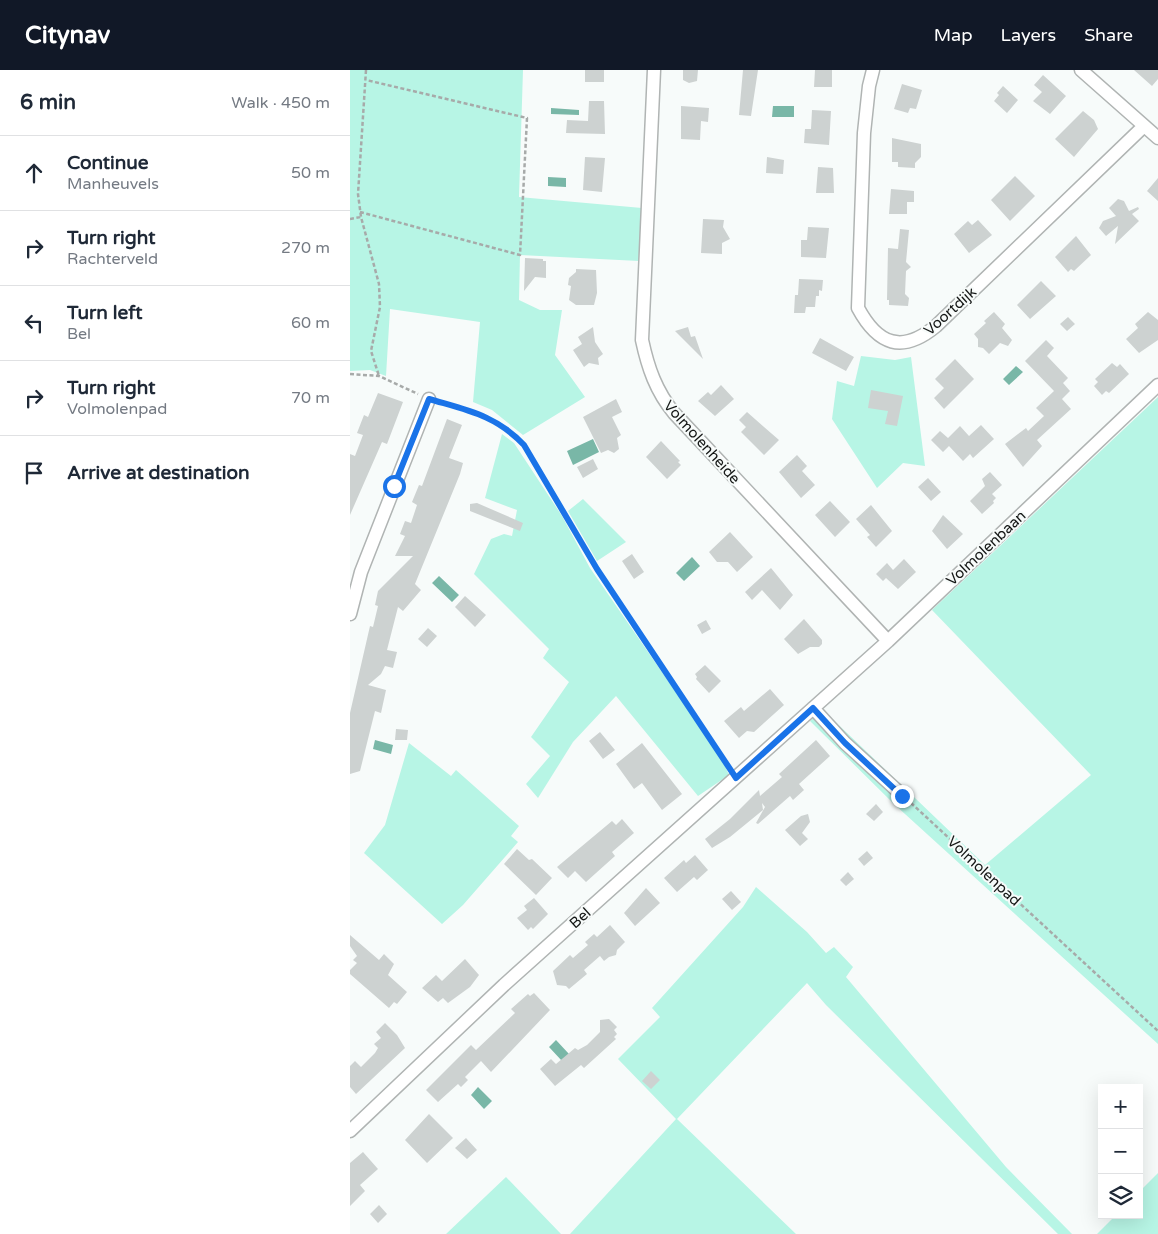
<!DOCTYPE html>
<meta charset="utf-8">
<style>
:root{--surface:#fff;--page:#f6f6f7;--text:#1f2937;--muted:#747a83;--line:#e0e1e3;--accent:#111827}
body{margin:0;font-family:"Varela Round",sans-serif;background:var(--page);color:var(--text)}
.controls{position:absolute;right:15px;bottom:15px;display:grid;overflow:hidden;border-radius:0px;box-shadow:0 5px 20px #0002}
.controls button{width:45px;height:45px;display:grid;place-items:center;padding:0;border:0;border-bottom:1px solid var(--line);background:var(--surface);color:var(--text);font:25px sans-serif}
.stop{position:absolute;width:15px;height:15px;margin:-11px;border:4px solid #1a73e8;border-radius:50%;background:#fff}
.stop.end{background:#1a73e8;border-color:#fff;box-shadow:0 1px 5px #0008}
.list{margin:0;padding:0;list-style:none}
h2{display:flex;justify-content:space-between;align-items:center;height:65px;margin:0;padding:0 20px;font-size:21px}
h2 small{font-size:16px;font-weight:400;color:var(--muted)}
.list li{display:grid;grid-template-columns:32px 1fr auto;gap:15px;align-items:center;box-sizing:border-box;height:75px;padding:0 20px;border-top:1px solid var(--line)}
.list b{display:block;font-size:19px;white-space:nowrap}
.list p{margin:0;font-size:16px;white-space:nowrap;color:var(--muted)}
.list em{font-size:16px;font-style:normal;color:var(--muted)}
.icon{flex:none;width:28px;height:28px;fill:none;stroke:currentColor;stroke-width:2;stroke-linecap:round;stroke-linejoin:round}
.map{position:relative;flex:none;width:808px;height:1164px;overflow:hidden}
header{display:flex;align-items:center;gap:30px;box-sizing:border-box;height:70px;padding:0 25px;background:var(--accent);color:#fff}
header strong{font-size:24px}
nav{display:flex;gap:28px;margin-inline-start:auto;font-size:18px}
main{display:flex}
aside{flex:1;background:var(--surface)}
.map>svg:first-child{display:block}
</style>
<header>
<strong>Citynav</strong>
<nav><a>Map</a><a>Layers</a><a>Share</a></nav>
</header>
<main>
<aside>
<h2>6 min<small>Walk · 450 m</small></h2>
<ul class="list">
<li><svg class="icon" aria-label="ahead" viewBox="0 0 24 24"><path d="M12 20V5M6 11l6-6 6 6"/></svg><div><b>Continue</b><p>Manheuvels</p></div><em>50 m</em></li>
<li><svg class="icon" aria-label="right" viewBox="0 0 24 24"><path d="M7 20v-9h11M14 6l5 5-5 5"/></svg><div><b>Turn right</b><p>Rachterveld</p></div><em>270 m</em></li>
<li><svg class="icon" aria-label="left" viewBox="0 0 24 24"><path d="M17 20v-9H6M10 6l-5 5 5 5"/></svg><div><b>Turn left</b><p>Bel</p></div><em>60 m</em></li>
<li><svg class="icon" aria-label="right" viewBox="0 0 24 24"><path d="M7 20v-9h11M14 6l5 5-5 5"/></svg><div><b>Turn right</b><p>Volmolenpad</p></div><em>70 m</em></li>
<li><svg class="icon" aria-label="arrive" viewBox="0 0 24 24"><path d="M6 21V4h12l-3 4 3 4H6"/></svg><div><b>Arrive at destination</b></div></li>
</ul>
</aside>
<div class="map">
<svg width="808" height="1164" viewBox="0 0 808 1164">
<rect width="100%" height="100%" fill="#f7fbfa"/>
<path fill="#b7f5e5" d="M 0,0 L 173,0 L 169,127 L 292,138 L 289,191 L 170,185 L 169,230 L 190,240 L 212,240 L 205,285 L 235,327 L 173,365 L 142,340 L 123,332 L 130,252 L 40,239 L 36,306 L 20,300 L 0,301 Z
M 511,286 L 545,290 L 561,287 L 575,396 L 553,393 L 527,418 L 482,349 L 487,311 L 504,316 Z
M 808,327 L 808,974 L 544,734 L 460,651 L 473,640 L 635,795 L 741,705 L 582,540 Z
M 152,364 L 164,373 L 212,446 L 240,498 L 372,689 L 379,705 L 348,726 L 266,626 L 223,672 L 188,728 L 176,714 L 200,686 L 181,667 L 219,612 L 193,588 L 199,579 L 124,504 L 141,469 L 154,464 L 162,466 L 167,440 L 135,428 Z
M 233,429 L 276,472 L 247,491 L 218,441 Z
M 59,673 L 101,706 L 106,700 L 169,756 L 161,766 L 168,772 L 113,835 L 92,854 L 14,783 L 35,755 Z
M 406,817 L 457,862 L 476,883 L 484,877 L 503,897 L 496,907 L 656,1097 L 722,1164 L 708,1164 L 476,935 L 457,913 L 327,1049 L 446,1164 L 220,1164 L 326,1049 L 268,989 L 310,947 L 302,938 L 393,837 Z
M 808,1103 L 808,1164 L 747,1164 L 766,1145 L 789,1145 L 789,1122 Z
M 156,1107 L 211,1164 L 96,1164 Z"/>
<path fill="#79b7a7" d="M 423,36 L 444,36 L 444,47 L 422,47 Z
M 201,38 L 229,40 L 229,45 L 201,44 Z
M 198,107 L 216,108 L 216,117 L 198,116 Z
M 666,296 L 673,302 L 659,315 L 653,309 Z
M 243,369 L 249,382 L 223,395 L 217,381 Z
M 342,487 L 350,496 L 334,511 L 326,503 Z
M 89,506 L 109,525 L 102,532 L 82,513 Z
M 25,670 L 43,675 L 41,684 L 23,679 Z
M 206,970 L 219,984 L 212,991 L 199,977 Z
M 128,1017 L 142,1031 L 134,1039 L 121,1025 Z"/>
<path fill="#cdd2d1" d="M 235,0 L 254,0 L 254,12 L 235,12 Z
M 333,0 L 348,0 L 347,11 L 339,13 L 333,10 Z
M 393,0 L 408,0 L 401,46 L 389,45 Z
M 465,0 L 482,0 L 482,17 L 464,17 Z
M 784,0 L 808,0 L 808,9 L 802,16 Z
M 693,5 L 716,26 L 700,44 L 683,31 L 692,22 L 684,15 Z
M 552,14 L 572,20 L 566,39 L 560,38 L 558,43 L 544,39 Z
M 653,16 L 668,30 L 657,43 L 644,31 L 649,25 L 647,23 Z
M 239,31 L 254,31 L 255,64 L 216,63 L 217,50 L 238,51 Z
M 331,36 L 359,38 L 358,52 L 351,51 L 350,70 L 331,69 Z
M 462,40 L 481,41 L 479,75 L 454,73 L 455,59 L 461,59 Z
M 733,41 L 744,50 L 748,59 L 724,87 L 705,69 Z
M 542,68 L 571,74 L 571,87 L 565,93 L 565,98 L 548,97 L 548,92 L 542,92 Z
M 235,87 L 255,88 L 252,122 L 233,120 Z
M 417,87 L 434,90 L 433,104 L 416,103 Z
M 468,97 L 483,98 L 484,123 L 466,123 Z
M 665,106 L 685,126 L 660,151 L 641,130 Z
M 808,108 L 808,131 L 797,121 Z
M 541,119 L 564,121 L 564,132 L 557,132 L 557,144 L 539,144 Z
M 768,129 L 774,131 L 779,141 L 788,137 L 789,139 L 782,144 L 789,151 L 765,174 L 768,156 L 756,166 L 749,158 L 753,151 L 766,146 L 759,138 Z
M 353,149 L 374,150 L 373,157 L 380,169 L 372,173 L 372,184 L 351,183 Z
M 628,150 L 642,165 L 619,183 L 604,164 L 618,151 L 622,155 Z
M 458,157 L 479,158 L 476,188 L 451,187 L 451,170 L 457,170 Z
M 550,159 L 559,160 L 556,192 L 561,197 L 556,201 L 555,224 L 559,228 L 558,236 L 539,235 L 539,230 L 537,230 L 538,178 L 548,179 Z
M 726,166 L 741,185 L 724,201 L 721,199 L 718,202 L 705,187 Z
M 175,188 L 193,189 L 193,191 L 196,191 L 196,208 L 185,207 L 174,221 Z
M 226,199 L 246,200 L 247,223 L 244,235 L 226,235 L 219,230 L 221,216 L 218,215 L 219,208 L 226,202 Z
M 449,209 L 473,210 L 472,221 L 469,220 L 469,226 L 466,226 L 465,237 L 456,237 L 455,243 L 444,243 L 445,225 L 448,225 Z
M 691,211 L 706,226 L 680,249 L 667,235 Z
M 644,242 L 655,254 L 652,258 L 662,270 L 658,276 L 650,273 L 639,284 L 633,278 L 628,277 L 628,269 L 624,264 L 636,253 L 634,251 Z
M 798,242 L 808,250 L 808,270 L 789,283 L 776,269 L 788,258 L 785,254 Z
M 718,247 L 725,254 L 717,261 L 710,254 Z
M 243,257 L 245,272 L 253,284 L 248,288 L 249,295 L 239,293 L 234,297 L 223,280 L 232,274 L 228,267 Z
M 338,257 L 341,267 L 345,266 L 353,289 L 325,261 Z
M 470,268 L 504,287 L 496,301 L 462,283 Z
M 696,270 L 704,278 L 697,286 L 718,308 L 713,313 L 720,321 L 712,329 L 721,339 L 687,370 L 692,376 L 673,397 L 655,374 L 676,358 L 678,361 L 694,346 L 686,338 L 704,321 L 675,291 Z
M 605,289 L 624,309 L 594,339 L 584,328 L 594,318 L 585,309 Z
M 762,293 L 767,297 L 770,294 L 779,304 L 759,323 L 756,321 L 752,325 L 744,316 L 748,312 L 745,309 Z
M 371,315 L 384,329 L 365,346 L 348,331 L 358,322 L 361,325 Z
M 521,320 L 553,326 L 547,356 L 535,354 L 538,341 L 518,338 Z
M 28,323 L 53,332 L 37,374 L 32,372 L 0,445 L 0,384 L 5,386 L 13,365 L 7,363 L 14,345 L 18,347 Z
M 266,329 L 272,342 L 262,347 L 271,365 L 267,368 L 269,379 L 264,383 L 258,380 L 251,383 L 233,347 Z
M 397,342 L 429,370 L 414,385 L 391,362 L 396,357 L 389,350 Z
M 97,349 L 112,355 L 99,388 L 113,393 L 110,404 L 65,514 L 71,520 L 53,541 L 48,537 L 37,580 L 47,582 L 43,598 L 35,596 L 31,604 L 18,615 L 36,620 L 31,643 L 25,641 L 10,701 L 0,704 L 0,643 L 20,556 L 23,557 L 28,536 L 25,535 L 28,521 L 63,486 L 45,486 L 55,466 L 50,464 L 55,451 L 61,453 L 67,435 L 62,432 L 69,415 L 72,416 Z
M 631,355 L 644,369 L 623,388 L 620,384 L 613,391 L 599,376 L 593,382 L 581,370 L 590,361 L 598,368 L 610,356 L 619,366 Z
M 311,371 L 330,391 L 328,392 L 331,395 L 317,409 L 296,387 Z
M 447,385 L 457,396 L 452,401 L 465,415 L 451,428 L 429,402 Z
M 243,389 L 248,399 L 233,408 L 227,397 Z
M 640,402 L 652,415 L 642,424 L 646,428 L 643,431 L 644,433 L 632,444 L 620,431 L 635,416 L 632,409 Z
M 578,408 L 591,422 L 581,431 L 568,417 Z
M 480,431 L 500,452 L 485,467 L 465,445 Z
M 127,433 L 173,453 L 170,461 L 120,441 L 120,434 Z
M 521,435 L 542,461 L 526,477 L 517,467 L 520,465 L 506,449 Z
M 593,445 L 613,464 L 597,479 L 582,461 Z
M 380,462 L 403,487 L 387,502 L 378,492 L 367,492 L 359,482 Z
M 282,484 L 294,502 L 284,509 L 272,491 Z
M 554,489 L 566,502 L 548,519 L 536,508 L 533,511 L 526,504 L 537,493 L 543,500 Z
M 421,498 L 443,525 L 430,540 L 412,520 L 402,530 L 395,522 Z
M 115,526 L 136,545 L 125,557 L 105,537 Z
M 454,549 L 472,570 L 472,574 L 469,577 L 460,577 L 448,584 L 434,569 Z
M 356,550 L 361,559 L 352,564 L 347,555 Z
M 78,558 L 87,566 L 77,577 L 68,569 Z
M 355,595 L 371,611 L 359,623 L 346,609 L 347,607 L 345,604 Z
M 420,619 L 434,635 L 404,662 L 397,661 L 389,668 L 374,651 L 391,637 L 394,641 Z
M 46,659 L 58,660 L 57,670 L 45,670 Z
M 250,662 L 265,680 L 253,689 L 239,671 Z
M 466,670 L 480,686 L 449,714 L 454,720 L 443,730 L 440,726 L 408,754 L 406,753 L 415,737 L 412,733 L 413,740 L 380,767 L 362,778 L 355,769 L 380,749 L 409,720 L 410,726 L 432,707 L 429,704 Z
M 292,673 L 332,724 L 312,740 L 292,713 L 284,719 L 266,694 Z
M 526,734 L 533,742 L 524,751 L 516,744 Z
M 458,744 L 460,752 L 452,763 L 458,769 L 450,776 L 435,760 L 451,746 Z
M 272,749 L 284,763 L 262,782 L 265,786 L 236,812 L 225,801 L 218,808 L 207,797 L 262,751 L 266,755 Z
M 167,779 L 179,790 L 182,789 L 202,808 L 186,825 L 154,794 Z
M 517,781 L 523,788 L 514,796 L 508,789 Z
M 345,785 L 358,800 L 347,810 L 344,807 L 327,822 L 314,808 L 334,790 L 336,793 Z
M 498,802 L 504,809 L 496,816 L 490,810 Z
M 296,818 L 310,833 L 285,856 L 274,843 Z
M 381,821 L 391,832 L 382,840 L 372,829 Z
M 184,828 L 198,844 L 183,859 L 181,857 L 178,860 L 167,848 L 177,840 L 174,836 Z
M 260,855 L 275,872 L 267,880 L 266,885 L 259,887 L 254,891 L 250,886 L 234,900 L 237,904 L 219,919 L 216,916 L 207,915 L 203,901 L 220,885 L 223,888 L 238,875 L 235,872 L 244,864 L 247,867 Z
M 0,865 L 29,890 L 34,884 L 44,894 L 38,905 L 57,922 L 47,934 L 44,932 L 39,938 L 0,904 L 0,900 L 7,893 L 3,890 L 7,886 L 0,876 Z
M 115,889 L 129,905 L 120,917 L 98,933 L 93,928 L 88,932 L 72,918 L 86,905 L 92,911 Z
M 184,923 L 200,940 L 141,1002 L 131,991 L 115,1007 L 118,1010 L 111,1017 L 108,1014 L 88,1032 L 76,1020 L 121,975 L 126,980 L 165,943 L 161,939 L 178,924 L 180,926 Z
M 259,949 L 267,957 L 264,960 L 267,964 L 264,967 L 266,969 L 234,998 L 231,995 L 205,1016 L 190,999 L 201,989 L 206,994 L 225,978 L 228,980 L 237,975 L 250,962 L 250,950 Z
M 35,953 L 47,965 L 55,978 L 6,1024 L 0,1017 L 0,996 L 5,991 L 11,997 L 25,983 L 28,978 L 24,974 L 31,968 L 26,962 Z
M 301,1001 L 310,1010 L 301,1019 L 292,1011 Z
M 79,1044 L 103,1068 L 77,1093 L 55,1070 Z
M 116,1068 L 127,1080 L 117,1089 L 105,1078 Z
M 13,1082 L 28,1099 L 10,1115 L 15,1121 L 0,1136 L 0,1093 Z
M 29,1135 L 37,1144 L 28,1153 L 20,1144 Z"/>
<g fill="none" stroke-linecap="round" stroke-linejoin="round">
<defs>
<path id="street" d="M 304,0 L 292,270 C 298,298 306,321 324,343 L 538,571
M 523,0 L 519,16 L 514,63 L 508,238 C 528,275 552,284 586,256 L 794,56
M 731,0 L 808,68
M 0,544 L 11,502 L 79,329
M 463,638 L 495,673 L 552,725
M 0,1061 L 154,915 L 538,571 L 808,315"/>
</defs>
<use href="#street" stroke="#b0b4b3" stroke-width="15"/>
<path stroke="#a7aaa9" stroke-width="2.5" stroke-dasharray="4 2.5" stroke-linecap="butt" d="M 16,0 L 8,124 L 11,147 L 29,214 L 30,237 L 21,281 L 29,306
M 10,142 L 170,185 L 177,48 L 16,10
M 0,149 L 11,147
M 0,304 L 29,306 L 68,324
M 90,333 C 124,343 149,347 174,375 L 247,499 L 379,698
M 561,733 L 808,961"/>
<use href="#street" stroke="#fff" stroke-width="12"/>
</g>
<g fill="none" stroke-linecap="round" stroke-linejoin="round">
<path stroke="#1a73e8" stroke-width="6" d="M 44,416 L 79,329 C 116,340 146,345 174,375 L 247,499 L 386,708 L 463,638 L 495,673 L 552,726"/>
</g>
<g text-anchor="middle" stroke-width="4" stroke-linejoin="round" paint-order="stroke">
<g font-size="15" fill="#151716" stroke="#f7fbfa">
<text transform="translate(600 241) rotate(-42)" y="5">Voortdijk</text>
<text transform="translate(352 372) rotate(48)" y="5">Volmolenheide</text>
<text transform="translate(636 478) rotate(-43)" y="5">Volmolenbaan</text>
<text transform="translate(634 801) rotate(43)" y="5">Volmolenpad</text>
<text transform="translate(230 848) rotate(-42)" y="5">Bel</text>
</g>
</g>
</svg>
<div class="controls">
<button>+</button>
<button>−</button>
<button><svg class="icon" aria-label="layers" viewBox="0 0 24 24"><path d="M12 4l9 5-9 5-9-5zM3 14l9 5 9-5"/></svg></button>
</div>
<div class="stop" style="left:44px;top:416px"></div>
<div class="stop end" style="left:552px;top:726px"></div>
</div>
</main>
